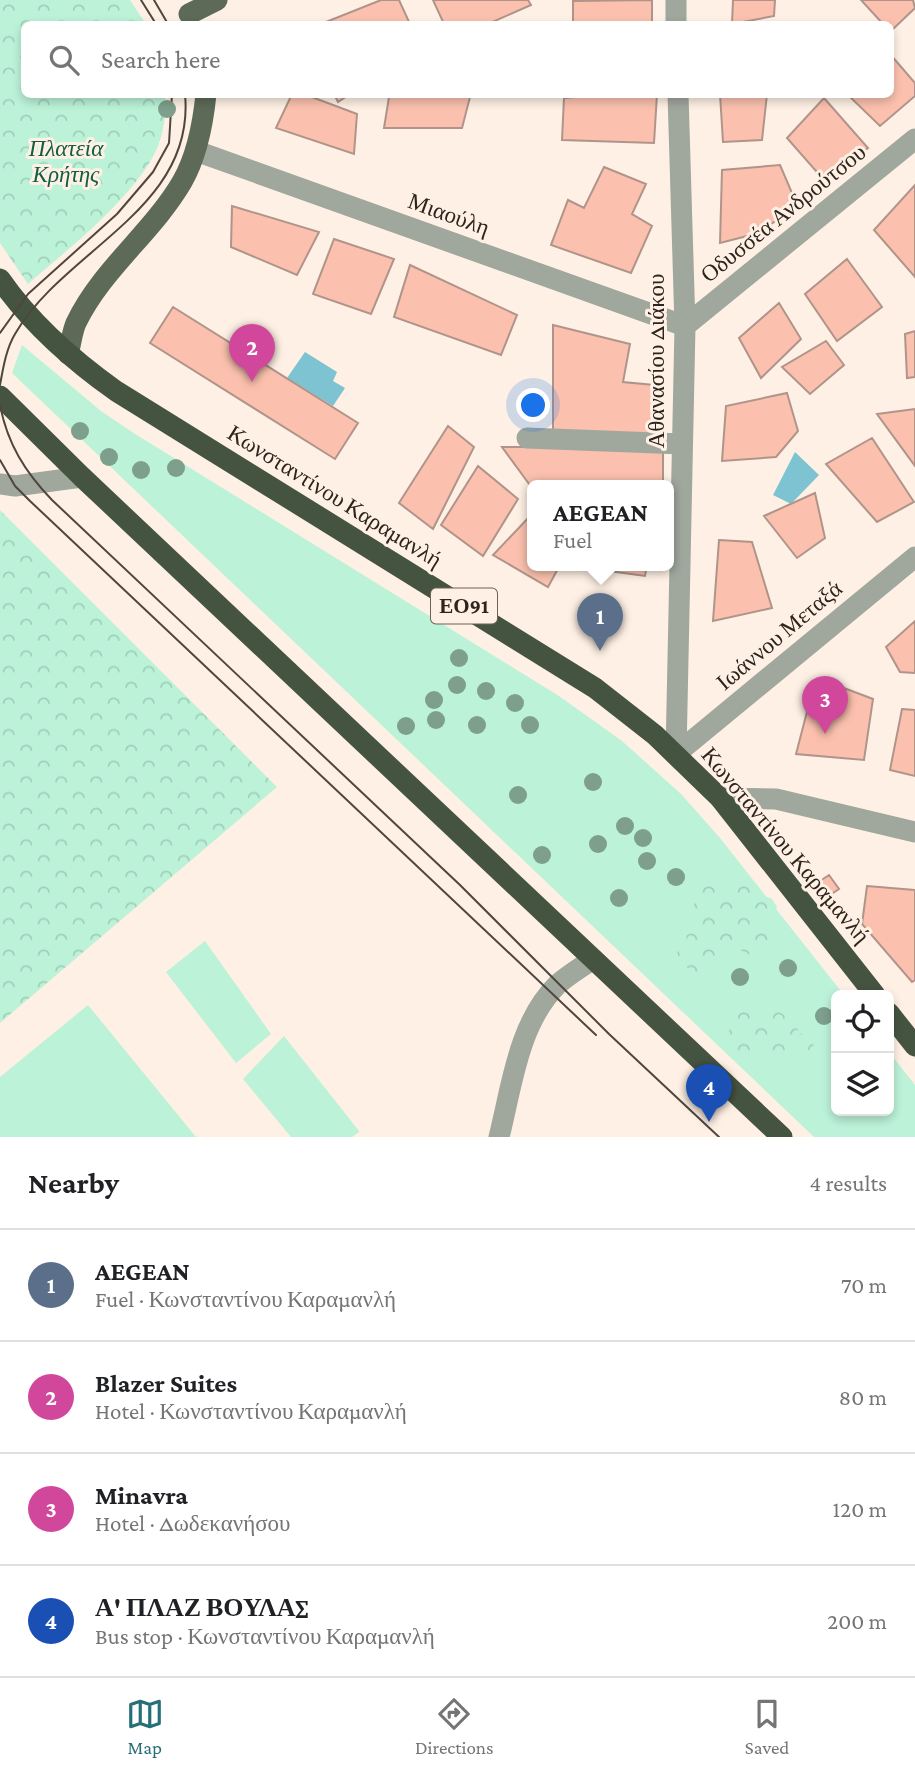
<!DOCTYPE html>
<meta charset="utf-8">
<style>
:root{--surface:#fff;--page:#f2f2f2;--text:#202124;--muted:#757577;--line:#e0e0e0;--accent:#266f78}
body{margin:0;font-family:"Crimson Pro",serif;background:var(--page);color:var(--text)}
.controls{position:absolute;right:21px;bottom:21px;display:grid;overflow:hidden;border-radius:10px;box-shadow:0 4px 10px #0003}
.controls button{width:63px;height:63px;display:grid;place-items:center;padding:0;border:0;border-bottom:2px solid var(--line);background:var(--surface);color:var(--text);font:35px sans-serif}
.you{position:absolute;left:534px;top:406px;width:24px;height:24px;margin:-18px;border:5px solid #fff;border-radius:50%;background:#1a73e8;box-shadow:0 0 0 10px #1a73e833}
.badge{display:grid;place-items:center;width:46px;height:46px;border-radius:50%;background:var(--accent);color:#fff;font-size:23px;font-weight:700}
.pin{position:absolute;translate:-50% -58px;filter:drop-shadow(0 2px 4px #0008)}
.pin::after{content:'';position:absolute;top:37px;width:24px;height:21px;background:inherit;clip-path:polygon(0 0,100% 0,50% 100%)}
.popup{position:absolute;left:527px;top:480px;width:147px;height:91px;box-sizing:border-box;display:grid;place-content:center;border-radius:10px;background:var(--surface);filter:drop-shadow(0 2px 5px #0005);font-size:23px;white-space:nowrap;color:var(--muted)}
.popup b{font-size:26px;color:var(--text)}
.popup::after{content:'';position:absolute;left:50%;top:100%;margin-left:-14px;border:14px solid transparent;border-top-color:var(--surface)}
.list{margin:0;padding:0;list-style:none}
h2{display:flex;justify-content:space-between;align-items:center;height:91px;margin:0;padding:0 28px;font-size:30px}
h2 small{font-size:23px;font-weight:400;color:var(--muted)}
.list li{display:grid;grid-template-columns:46px 1fr auto;gap:21px;align-items:center;box-sizing:border-box;height:112px;padding:0 28px;border-top:2px solid var(--line)}
.list b{display:block;font-size:26px;white-space:nowrap}
.list p{margin:0;font-size:23px;white-space:nowrap;color:var(--muted)}
.list em{font-size:23px;font-style:normal;color:var(--muted)}
.icon{flex:none;width:38px;height:38px;fill:none;stroke:currentColor;stroke-width:2;stroke-linecap:round;stroke-linejoin:round}
.map{position:relative;flex:none;width:915px;height:1137px;overflow:hidden}
.search{position:absolute;background:var(--surface);box-shadow:0 4px 10px #0003;left:21px;right:21px;top:21px;height:77px;display:flex;align-items:center;gap:18px;box-sizing:border-box;padding:0 24px;border-radius:10px;color:var(--muted);font-size:26px}
.sheet{height:539px;background:var(--surface)}
nav{display:flex;justify-content:space-around;align-items:center;box-sizing:border-box;height:98px;border-top:2px solid var(--line);background:var(--surface);font-size:19px;color:var(--muted)}
nav a{display:grid;justify-items:center;gap:4px}
nav .on{color:var(--accent)}
.map>svg:first-child{display:block}
</style>
<div class="map">
<svg width="915" height="1137" viewBox="0 0 915 1137">
<defs>
<pattern id="forest-crowns" width="20" height="18" patternUnits="userSpaceOnUse" patternTransform="scale(1.75)"><rect width="20" height="18" fill="#bbf2d8"/><path d="M2 6a3 3 0 1 1 6 0M12 15a3 3 0 1 1 6 0" fill="none" stroke="#a1cfb9"/></pattern>
</defs>
<rect width="100%" height="100%" fill="#fef0e4"/>
<path fill="#bbf2d8" d="M 22,345 L 101,411 L 132,432 L 559,696 L 622,741 L 681,794 L 720,838 L 844,995 L 836,995 L 836,1111 L 889,1111 L 889,1052 L 915,1085 L 915,1137 L 814,1137 L 12,373 Z
M 205,941 L 271,1034 L 236,1063 L 166,972 Z
M 88,1005 L 196,1137 L 0,1137 L 0,1077 Z
M 284,1036 L 359,1131 L 359,1132 L 352,1137 L 291,1137 L 243,1079 Z"/>
<path fill="url(#forest-crowns)" d="M 0,0 L 130,0 L 146,24 L 24,24 L 24,94 L 165,95 C 166,109 165,123 161,137 C 148,187 67,250 28,284 L 0,243 Z
M 0,510 L 277,787 L 0,1023 Z
M 748,880 L 753,881 L 759,887 L 759,900 L 767,897 L 772,899 L 777,907 L 771,921 L 771,935 L 777,946 L 771,955 L 755,957 L 725,943 L 719,949 L 720,955 L 710,970 L 698,974 L 683,965 L 677,957 L 678,948 L 687,941 L 685,929 L 693,924 C 699,905 686,904 704,886 L 717,886 L 731,890 Z
M 766,1004 L 791,1019 L 800,1033 L 814,1039 L 813,1051 L 805,1054 L 796,1052 L 784,1057 L 780,1054 L 769,1057 L 762,1055 L 762,1050 L 751,1049 L 747,1056 L 741,1058 C 732,1053 728,1043 727,1033 L 731,1028 L 739,1024 L 737,1015 L 743,1010 L 747,1011 Z"/>
<path fill="#7ec3d1" d="M 305,352 L 337,372 L 333,381 L 345,388 L 333,406 L 287,378 Z
M 795,452 L 819,475 L 791,504 L 773,495 Z"/>
<path fill="#fbc1ae" stroke="#b0948a" stroke-width="2" d="M 381,0 L 399,0 L 410,24 L 321,24 Z
M 433,0 L 528,0 L 531,5 L 488,24 L 444,24 Z
M 652,0 L 652,24 L 573,24 L 573,1 Z
M 733,0 L 775,0 L 774,16 L 732,24 Z
M 861,0 L 913,0 L 915,8 L 890,32 L 890,24 L 883,24 Z
M 890,54 L 915,83 L 915,96 L 880,126 L 847,94 L 890,94 Z
M 292,94 L 304,94 L 357,114 L 354,154 L 276,128 Z
M 334,94 L 350,94 L 338,102 Z
M 610,94 L 657,94 L 654,143 L 562,140 L 564,98 Z
M 720,94 L 767,94 L 762,140 L 723,142 Z
M 389,97 L 470,97 L 462,128 L 384,128 Z
M 824,98 L 868,148 L 823,179 L 787,138 Z
M 780,165 L 798,207 L 755,234 L 720,243 L 722,170 Z
M 604,167 L 646,184 L 632,214 L 652,226 L 631,273 L 551,245 L 568,200 L 584,208 Z
M 915,185 L 915,277 L 874,230 Z
M 232,206 L 319,232 L 297,275 L 231,247 Z
M 334,239 L 394,259 L 371,314 L 313,294 Z
M 847,259 L 882,307 L 837,341 L 805,294 Z
M 410,265 L 517,315 L 501,355 L 394,317 Z
M 779,303 L 801,339 L 761,378 L 739,338 Z
M 173,307 L 358,423 L 335,459 L 150,343 Z
M 553,325 L 630,344 L 623,382 L 654,385 L 658,434 L 553,435 Z
M 915,331 L 915,377 L 907,378 L 905,334 Z
M 826,341 L 844,365 L 810,394 L 782,367 Z
M 787,393 L 798,431 L 776,457 L 722,461 L 726,406 Z
M 915,409 L 915,466 L 877,414 Z
M 448,426 L 474,447 L 433,529 L 399,503 Z
M 872,438 L 914,502 L 877,522 L 826,464 Z
M 502,447 L 663,447 L 663,485 L 532,485 L 532,488 Z
M 478,466 L 518,499 L 483,556 L 441,525 Z
M 815,493 L 825,538 L 797,558 L 764,516 Z
M 532,514 L 532,565 L 560,565 L 548,587 L 493,555 Z
M 719,540 L 752,542 L 772,608 L 713,621 Z
M 601,565 L 647,565 L 645,576 L 602,570 Z
M 915,621 L 915,673 L 900,672 L 886,647 Z
M 836,685 L 873,699 L 864,760 L 796,754 L 808,708 L 831,720 Z
M 902,709 L 915,710 L 915,776 L 890,770 Z
M 829,875 L 839,889 L 827,897 L 817,883 Z
M 867,886 L 915,890 L 915,980 L 912,982 L 862,924 Z"/>
<g fill="none" stroke-linecap="round" stroke-linejoin="round">
<path stroke="#a0a79d" stroke-width="21" d="M 676,0 L 676,24
M 196,151 L 685,326 L 915,139
M 527,438 L 682,444
M 0,484 L 15,486 L 82,477
M 676,754 L 685,326 L 678,94
M 676,754 L 915,557
M 720,798 L 776,799 L 915,832
M 499,1137 C 512,1086 518,1024 557,985 C 568,975 582,967 593,959"/>
<path stroke="#5d6a58" stroke-width="21" d="M 189,14 L 217,0
M 68,354 C 71,344 72,332 76,323 C 102,269 152,233 182,182 C 197,156 203,124 206,94"/>
<path stroke="#455440" stroke-width="21" d="M 0,279 C 31,324 71,359 116,391 L 595,688 L 655,735 L 720,798 L 875,995
M 0,396 L 82,477 L 782,1137
M 889,1013 L 915,1046"/>
<path stroke="#4f463e" stroke-width="2" d="M 141,0 L 156,24
M 154,0 L 168,24
M 0,333 L 28,294 L 117,214 L 153,172 L 169,143 L 172,94
M 0,385 C 3,369 6,349 15,334 C 64,249 196,209 185,94
M 0,405 C 7,443 25,472 52,500 L 460,885 L 609,1034 L 719,1137
M 0,460 L 15,486 L 30,501 L 596,1035"/>
</g>
<g fill="#7d9f8b">
<circle cx="167" cy="109" r="9"/>
<circle cx="80" cy="431" r="9"/>
<circle cx="109" cy="457" r="9"/>
<circle cx="176" cy="468" r="9"/>
<circle cx="141" cy="470" r="9"/>
<circle cx="459" cy="658" r="9"/>
<circle cx="457" cy="685" r="9"/>
<circle cx="486" cy="691" r="9"/>
<circle cx="434" cy="700" r="9"/>
<circle cx="515" cy="703" r="9"/>
<circle cx="436" cy="720" r="9"/>
<circle cx="477" cy="725" r="9"/>
<circle cx="530" cy="725" r="9"/>
<circle cx="406" cy="726" r="9"/>
<circle cx="593" cy="782" r="9"/>
<circle cx="518" cy="795" r="9"/>
<circle cx="625" cy="826" r="9"/>
<circle cx="643" cy="838" r="9"/>
<circle cx="598" cy="844" r="9"/>
<circle cx="542" cy="855" r="9"/>
<circle cx="647" cy="861" r="9"/>
<circle cx="676" cy="877" r="9"/>
<circle cx="619" cy="898" r="9"/>
<circle cx="788" cy="968" r="9"/>
<circle cx="740" cy="977" r="9"/>
<circle cx="824" cy="1016" r="9"/>
</g>
<g text-anchor="middle" stroke-width="6" stroke-linejoin="round" paint-order="stroke">
<rect fill="#fef0e4" stroke="#6c6259" stroke-width="2" x="431" y="588.5" width="66" height="35" rx="5"/>
<g font-size="21" font-weight="bold" fill="#2d251d">
<text x="464" y="613">ΕΟ91</text>
</g>
<g font-size="23" font-style="italic" fill="#135d43" stroke="#fef0e4">
<text x="66" y="156">Πλατεία<tspan x="66" dy="26">Κρήτης</tspan></text>
</g>
<g font-size="23" fill="#2d251d" stroke="#fef0e4">
<text transform="translate(783 213) rotate(-39)" y="8">Οδυσσέα Ανδρούτσου</text>
<text transform="translate(449 214) rotate(20)" y="8">Μιαούλη</text>
<text transform="translate(656 361) rotate(-90)" y="8">Αθανασίου Διάκου</text>
<text transform="translate(335 496) rotate(32)" y="8">Κωνσταντίνου Καραμανλή</text>
<text transform="translate(779 635) rotate(-40)" y="8">Ιωάννου Μεταξά</text>
<text transform="translate(786 845) rotate(50)" y="8">Κωνσταντίνου Καραμανλή</text>
</g>
</g>
</svg>
<div class="controls">
<button><svg class="icon" aria-label="locate" viewBox="0 0 24 24"><circle cx="12" cy="12" r="6"/><path d="M12 2v4M12 18v4M2 12h4M18 12h4"/></svg></button>
<button><svg class="icon" aria-label="layers" viewBox="0 0 24 24"><path d="M12 4l9 5-9 5-9-5zM3 14l9 5 9-5"/></svg></button>
</div>
<div class="you"></div>
<div class="pin badge" style="left:600px;top:651px;background:#5c6f8a">1</div>
<div class="popup"><b>AEGEAN</b>Fuel</div>
<div class="pin badge" style="left:252px;top:382px;background:#d1479c">2</div>
<div class="pin badge" style="left:825px;top:734px;background:#d1479c">3</div>
<div class="pin badge" style="left:709px;top:1122px;background:#1a4fb4">4</div>
<div class="search"><svg class="icon" aria-label="search" viewBox="0 0 24 24"><circle cx="10" cy="10" r="6"/><path d="M15 15l6 6"/></svg>Search here</div>
</div>
<section class="sheet">
<h2>Nearby<small>4 results</small></h2>
<ul class="list">
<li><span class="badge" style="background:#5c6f8a">1</span><div><b>AEGEAN</b><p>Fuel · Κωνσταντίνου Καραμανλή</p></div><em>70 m</em></li>
<li><span class="badge" style="background:#d1479c">2</span><div><b>Blazer Suites</b><p>Hotel · Κωνσταντίνου Καραμανλή</p></div><em>80 m</em></li>
<li><span class="badge" style="background:#d1479c">3</span><div><b>Minavra</b><p>Hotel · Δωδεκανήσου</p></div><em>120 m</em></li>
<li><span class="badge" style="background:#1a4fb4">4</span><div><b>Α' ΠΛΑΖ ΒΟΥΛΑΣ</b><p>Bus stop · Κωνσταντίνου Καραμανλή</p></div><em>200 m</em></li>
</ul>
</section>
<nav>
<a class="on"><svg class="icon" aria-label="map" viewBox="0 0 24 24"><path d="M3 6l6-2 6 2 6-2v14l-6 2-6-2-6 2zM9 4v14M15 6v14"/></svg>Map</a>
<a><svg class="icon" aria-label="directions" viewBox="0 0 24 24"><path d="M12 3l9 9-9 9-9-9zM9 14v-3h6M13 9l2 2-2 2"/></svg>Directions</a>
<a><svg class="icon" aria-label="saved" viewBox="0 0 24 24"><path d="M7 4h10v16l-5-4-5 4z"/></svg>Saved</a>
</nav>
